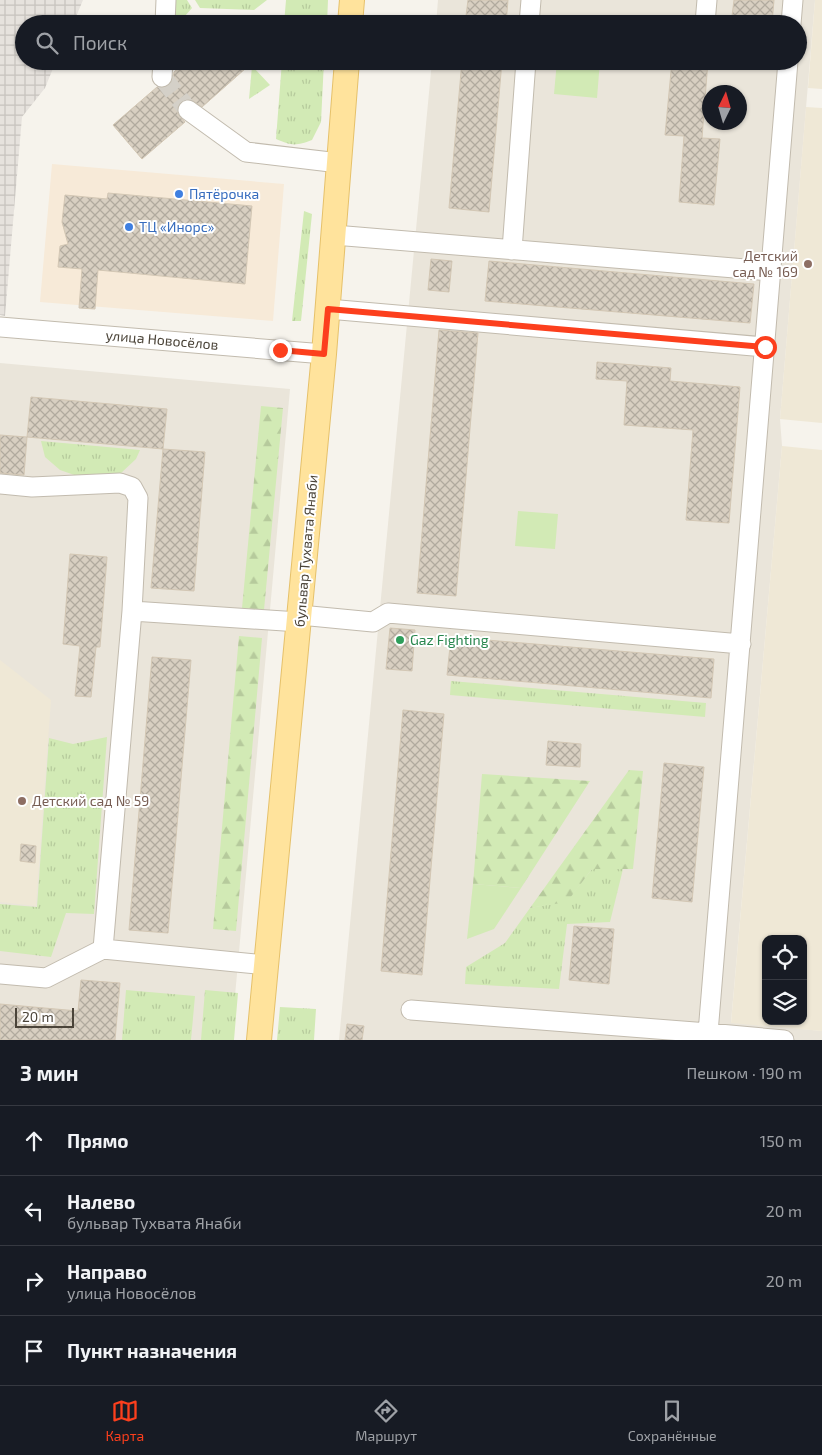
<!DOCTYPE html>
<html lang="ru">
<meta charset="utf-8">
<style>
:root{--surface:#171b24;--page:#20242c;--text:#f1f3f6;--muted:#9ea1a6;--line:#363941;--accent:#fc3f1d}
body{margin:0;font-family:"Exo 2",sans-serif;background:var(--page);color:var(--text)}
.controls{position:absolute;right:15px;bottom:15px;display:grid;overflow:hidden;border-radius:10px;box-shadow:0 1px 4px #0004}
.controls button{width:45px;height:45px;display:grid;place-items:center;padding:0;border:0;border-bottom:1px solid var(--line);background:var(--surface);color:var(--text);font:25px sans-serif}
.compass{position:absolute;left:702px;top:85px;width:45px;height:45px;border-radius:50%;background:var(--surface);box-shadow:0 1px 4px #0004;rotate:5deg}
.scale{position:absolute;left:15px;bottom:12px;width:59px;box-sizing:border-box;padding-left:5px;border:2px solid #4b4439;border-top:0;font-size:14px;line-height:18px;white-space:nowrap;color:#4b4439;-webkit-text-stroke:4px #fff;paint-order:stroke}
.stop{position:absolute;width:15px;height:15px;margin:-11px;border:4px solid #fc3f1d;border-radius:50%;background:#fff}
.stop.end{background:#fc3f1d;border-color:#fff;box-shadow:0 1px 5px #0008}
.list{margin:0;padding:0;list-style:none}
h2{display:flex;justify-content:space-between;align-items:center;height:65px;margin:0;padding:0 20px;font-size:21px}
h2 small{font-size:16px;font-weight:400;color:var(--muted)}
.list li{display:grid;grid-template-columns:32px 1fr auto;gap:15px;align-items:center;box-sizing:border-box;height:70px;padding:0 20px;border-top:1px solid var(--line)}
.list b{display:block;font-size:19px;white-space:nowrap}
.list p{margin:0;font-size:16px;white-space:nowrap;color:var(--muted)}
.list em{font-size:16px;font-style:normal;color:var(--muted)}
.icon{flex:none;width:28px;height:28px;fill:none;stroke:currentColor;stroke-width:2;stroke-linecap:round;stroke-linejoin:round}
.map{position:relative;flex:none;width:822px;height:1040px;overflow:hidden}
.search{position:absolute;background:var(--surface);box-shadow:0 1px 4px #0004;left:15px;right:15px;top:15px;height:55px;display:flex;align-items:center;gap:12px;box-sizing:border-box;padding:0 18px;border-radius:28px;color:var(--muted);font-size:19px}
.sheet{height:345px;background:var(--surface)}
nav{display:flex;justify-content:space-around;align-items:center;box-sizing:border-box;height:70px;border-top:1px solid var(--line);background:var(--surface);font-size:14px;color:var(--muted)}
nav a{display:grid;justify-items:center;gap:2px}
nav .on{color:var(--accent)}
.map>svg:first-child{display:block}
</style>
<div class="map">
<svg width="822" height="1040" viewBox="0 0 822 1040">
<defs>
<pattern id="industrial-grid" width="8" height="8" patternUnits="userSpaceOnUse" patternTransform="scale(1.25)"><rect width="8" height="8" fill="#e6e2dd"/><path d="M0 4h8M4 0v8" fill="none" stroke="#c7c3be"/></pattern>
<pattern id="grass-tufts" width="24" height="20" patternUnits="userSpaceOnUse" patternTransform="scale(1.25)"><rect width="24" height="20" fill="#d2eab5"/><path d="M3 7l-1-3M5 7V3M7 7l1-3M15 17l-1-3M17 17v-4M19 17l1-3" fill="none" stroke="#b6ca9c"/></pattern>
<pattern id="forest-firs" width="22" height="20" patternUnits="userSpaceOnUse" patternTransform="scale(1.25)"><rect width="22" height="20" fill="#d2eab5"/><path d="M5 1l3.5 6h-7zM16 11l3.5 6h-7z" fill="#b6ca9c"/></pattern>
<pattern id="building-cross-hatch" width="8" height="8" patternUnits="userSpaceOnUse" patternTransform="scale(1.25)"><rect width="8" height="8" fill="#d8cfc1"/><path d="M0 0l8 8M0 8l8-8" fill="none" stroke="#b1aa9e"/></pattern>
</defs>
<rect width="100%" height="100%" fill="#f6f3ec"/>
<path fill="#eae5da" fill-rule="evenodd" d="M 438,0 L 815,0 L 780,419 L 782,446 L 731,1022 L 822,1031 L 822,1040 L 339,1040 L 432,61 L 798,61 L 798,24 L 436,24 ZM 710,92 L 740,92 L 740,122 L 710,122 Z
M 0,363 L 290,389 L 231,1040 L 0,1040 Z"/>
<path fill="#f7ead8" d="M 52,164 L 284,184 L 273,321 L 40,302 Z"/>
<path fill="url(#industrial-grid)" d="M 0,0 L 83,0 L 73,24 L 24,24 L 24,61 L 56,61 L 45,88 L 22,117 L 5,316 L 0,315 Z"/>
<path fill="#efe8d6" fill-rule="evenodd" d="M 815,0 L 822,0 L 822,89 L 808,88 Z
M 806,107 L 822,108 L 822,423 L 780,419 Z
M 782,446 L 822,450 L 822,1031 L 731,1023 ZM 766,939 L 803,939 L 803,1021 L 766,1021 Z
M 0,660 L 51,700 L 36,906 L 0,902 Z"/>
<path fill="url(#grass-tufts)" d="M 174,0 L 187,0 L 192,8 L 178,24 L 173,19 Z
M 195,0 L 267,0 L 254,10 L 200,8 Z
M 286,0 L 328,0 L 327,24 L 284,24 Z
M 282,61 L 324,61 L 321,122 L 312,140 C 296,146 292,146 276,139 Z
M 252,66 L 270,85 L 249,99 Z
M 304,211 L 312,214 L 301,321 L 292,321 Z
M 41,441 L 140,450 L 136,459 L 120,474 L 80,477 L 60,470 L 45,457 Z
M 451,681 L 706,703 L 705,717 L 450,695 Z
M 107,737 L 94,914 L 66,913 L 51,957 L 0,951 L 0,904 L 37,907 L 49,738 L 73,744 Z
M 592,869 L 623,869 L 610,922 L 567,924 L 559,989 L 465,984 L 466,967 L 505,943 L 530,908 L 567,901 Z
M 126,990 L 195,996 L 191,1040 L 122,1040 Z
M 205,990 L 238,993 L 234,1040 L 201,1040 Z
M 280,1007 L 316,1009 L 314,1040 L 277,1040 Z"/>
<path fill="url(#forest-firs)" d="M 261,406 L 283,408 L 264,610 L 242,608 Z
M 239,636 L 262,638 L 236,931 L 213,929 Z
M 629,770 L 643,771 L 633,869 L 592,869 L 567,902 L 530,908 Z
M 482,774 L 590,781 L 521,888 L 473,884 Z"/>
<path fill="#d2eab5" d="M 557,61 L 600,61 L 597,98 L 554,94 Z
M 518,511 L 558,514 L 555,549 L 515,546 Z
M 473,884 L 521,888 L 494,929 L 467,939 Z"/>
<path fill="url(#building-cross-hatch)" stroke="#d3c7b4" d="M 468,0 L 508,0 L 506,24 L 465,24 Z
M 734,0 L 774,0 L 772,24 L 731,24 Z
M 186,61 L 254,61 L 202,107 L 190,99 L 184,100 L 179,103 L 177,108 L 178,114 L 185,122 L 142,159 L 113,125 L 157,87 L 162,88 L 167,87 L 172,83 L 174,72 Z
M 462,61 L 502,61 L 489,212 L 449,208 Z
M 672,61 L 708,61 L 702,138 L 720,139 L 714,205 L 679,202 L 684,136 L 665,135 Z
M 108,193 L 252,206 L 245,284 L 98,270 L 95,309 L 79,308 L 82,269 L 58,267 L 60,246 L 68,244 L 62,222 L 65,195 L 107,199 Z
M 431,259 L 452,261 L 449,292 L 428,290 Z
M 489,261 L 754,284 L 750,323 L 485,301 Z
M 439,330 L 478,333 L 456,596 L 417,593 Z
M 597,362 L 671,368 L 670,381 L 740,387 L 729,523 L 686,520 L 693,430 L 624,425 L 627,381 L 596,379 Z
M 31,397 L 167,409 L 163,449 L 27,437 Z
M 0,435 L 27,437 L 24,475 L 0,473 Z
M 163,449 L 205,452 L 194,591 L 151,588 Z
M 70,554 L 107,557 L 100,647 L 96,647 L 91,697 L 75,696 L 80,646 L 63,644 Z
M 390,628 L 415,630 L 412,671 L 386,669 Z
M 451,637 L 714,659 L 711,698 L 447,675 Z
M 152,657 L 191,660 L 168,933 L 129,930 Z
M 403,710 L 444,714 L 422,975 L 381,971 Z
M 548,741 L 581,744 L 580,767 L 546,765 Z
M 664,763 L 704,767 L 692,902 L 652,898 Z
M 21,844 L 36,846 L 35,863 L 20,861 Z
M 574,926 L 614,929 L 609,984 L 569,980 Z
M 81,980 L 120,983 L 115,1040 L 0,1040 L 0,1004 L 78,1011 Z
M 347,1024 L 364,1026 L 362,1040 L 345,1040 Z"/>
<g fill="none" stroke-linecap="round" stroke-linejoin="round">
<path stroke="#d4d0c8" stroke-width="19" stroke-dasharray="19 9" stroke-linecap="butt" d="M 162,77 L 188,110"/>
<defs>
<path id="minor" d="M 705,23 L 707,0
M 165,24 L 166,0
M 529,24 L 531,0
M 791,24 L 793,0
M 162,77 L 163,61
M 188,110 L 246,152 L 339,163
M 334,235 L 771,271
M 512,250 L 526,61
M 328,309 L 765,347
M 0,327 L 324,354
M 0,484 L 32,487 L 120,483 L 132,487 L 138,498 L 132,611 L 299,622
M 300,615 L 373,622 L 388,613 L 741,644
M 103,949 L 132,611
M 0,974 L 46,978 L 103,949 L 266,965
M 411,1010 L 708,1033 L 784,1040
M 708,1033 L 788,61"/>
<path id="major" d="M 350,24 L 352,0
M 259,1040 L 324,354 L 347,61"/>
</defs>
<use href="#minor" stroke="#c2bbae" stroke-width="21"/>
<use href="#major" stroke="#e6c16a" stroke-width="26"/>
<use href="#minor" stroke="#fff" stroke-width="19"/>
<use href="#major" stroke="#ffe39c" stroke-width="24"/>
</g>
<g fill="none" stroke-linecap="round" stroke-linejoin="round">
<path stroke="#fc3f1d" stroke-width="6" d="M 280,350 L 324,354 L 328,309 L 765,347"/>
</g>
<g fill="#3f7fe0" stroke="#fff" stroke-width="2">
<circle cx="179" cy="194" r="5"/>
<circle cx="129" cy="227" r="5"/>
</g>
<g fill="#8d6e63" stroke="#fff" stroke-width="2">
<circle cx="808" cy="264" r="5"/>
<circle cx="22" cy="801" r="5"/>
</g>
<circle fill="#2e9e5b" stroke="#fff" stroke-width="2" cx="400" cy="640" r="5"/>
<g text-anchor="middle" stroke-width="4" stroke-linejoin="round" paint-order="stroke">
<g font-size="14" fill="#366cbe" stroke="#fff" text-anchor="start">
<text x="189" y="199">Пятёрочка</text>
<text x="139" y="232">ТЦ «Инорс»</text>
</g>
<g font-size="14" fill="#785e54" stroke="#fff" text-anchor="end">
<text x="798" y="261">Детский<tspan x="798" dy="16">сад № 169</tspan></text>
<text x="32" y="806" text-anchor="start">Детский сад № 59</text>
</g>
<g font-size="14" fill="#4b4439" stroke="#fff">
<text transform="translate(162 340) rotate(5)" y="5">улица Новосёлов</text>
<text transform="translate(306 551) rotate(-85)" y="5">бульвар Тухвата Янаби</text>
</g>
<g font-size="14" fill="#27864d" stroke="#fff" text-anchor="start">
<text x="410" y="645">Gaz Fighting</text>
</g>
</g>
</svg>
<div class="controls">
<button><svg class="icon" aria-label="locate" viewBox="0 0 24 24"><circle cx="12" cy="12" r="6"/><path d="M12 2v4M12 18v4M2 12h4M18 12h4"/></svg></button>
<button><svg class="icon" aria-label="layers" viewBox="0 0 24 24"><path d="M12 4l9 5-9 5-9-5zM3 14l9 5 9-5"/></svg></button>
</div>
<svg class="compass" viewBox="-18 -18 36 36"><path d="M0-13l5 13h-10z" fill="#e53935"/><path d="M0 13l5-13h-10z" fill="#9ea1a6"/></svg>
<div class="scale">20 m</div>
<div class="stop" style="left:765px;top:347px"></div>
<div class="stop end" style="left:280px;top:350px"></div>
<div class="search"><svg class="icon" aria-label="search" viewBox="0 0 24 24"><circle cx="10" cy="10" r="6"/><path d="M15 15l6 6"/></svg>Поиск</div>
</div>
<section class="sheet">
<h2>3 мин<small>Пешком · 190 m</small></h2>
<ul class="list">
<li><svg class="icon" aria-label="ahead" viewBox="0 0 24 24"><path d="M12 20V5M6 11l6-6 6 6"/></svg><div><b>Прямо</b></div><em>150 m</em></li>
<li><svg class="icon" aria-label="left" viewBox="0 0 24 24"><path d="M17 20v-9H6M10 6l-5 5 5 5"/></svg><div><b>Налево</b><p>бульвар Тухвата Янаби</p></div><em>20 m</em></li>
<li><svg class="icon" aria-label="right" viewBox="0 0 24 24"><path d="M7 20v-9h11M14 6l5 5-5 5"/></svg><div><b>Направо</b><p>улица Новосёлов</p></div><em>20 m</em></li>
<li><svg class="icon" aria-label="arrive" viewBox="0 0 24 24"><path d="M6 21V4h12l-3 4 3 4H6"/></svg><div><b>Пункт назначения</b></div></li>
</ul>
</section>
<nav>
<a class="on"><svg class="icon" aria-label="map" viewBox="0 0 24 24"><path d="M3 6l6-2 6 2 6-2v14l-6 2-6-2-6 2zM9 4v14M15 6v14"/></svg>Карта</a>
<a><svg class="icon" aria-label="directions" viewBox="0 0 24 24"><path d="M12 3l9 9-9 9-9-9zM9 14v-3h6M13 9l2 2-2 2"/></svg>Маршрут</a>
<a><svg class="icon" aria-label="saved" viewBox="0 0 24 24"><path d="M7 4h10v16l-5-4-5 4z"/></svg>Сохранённые</a>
</nav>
